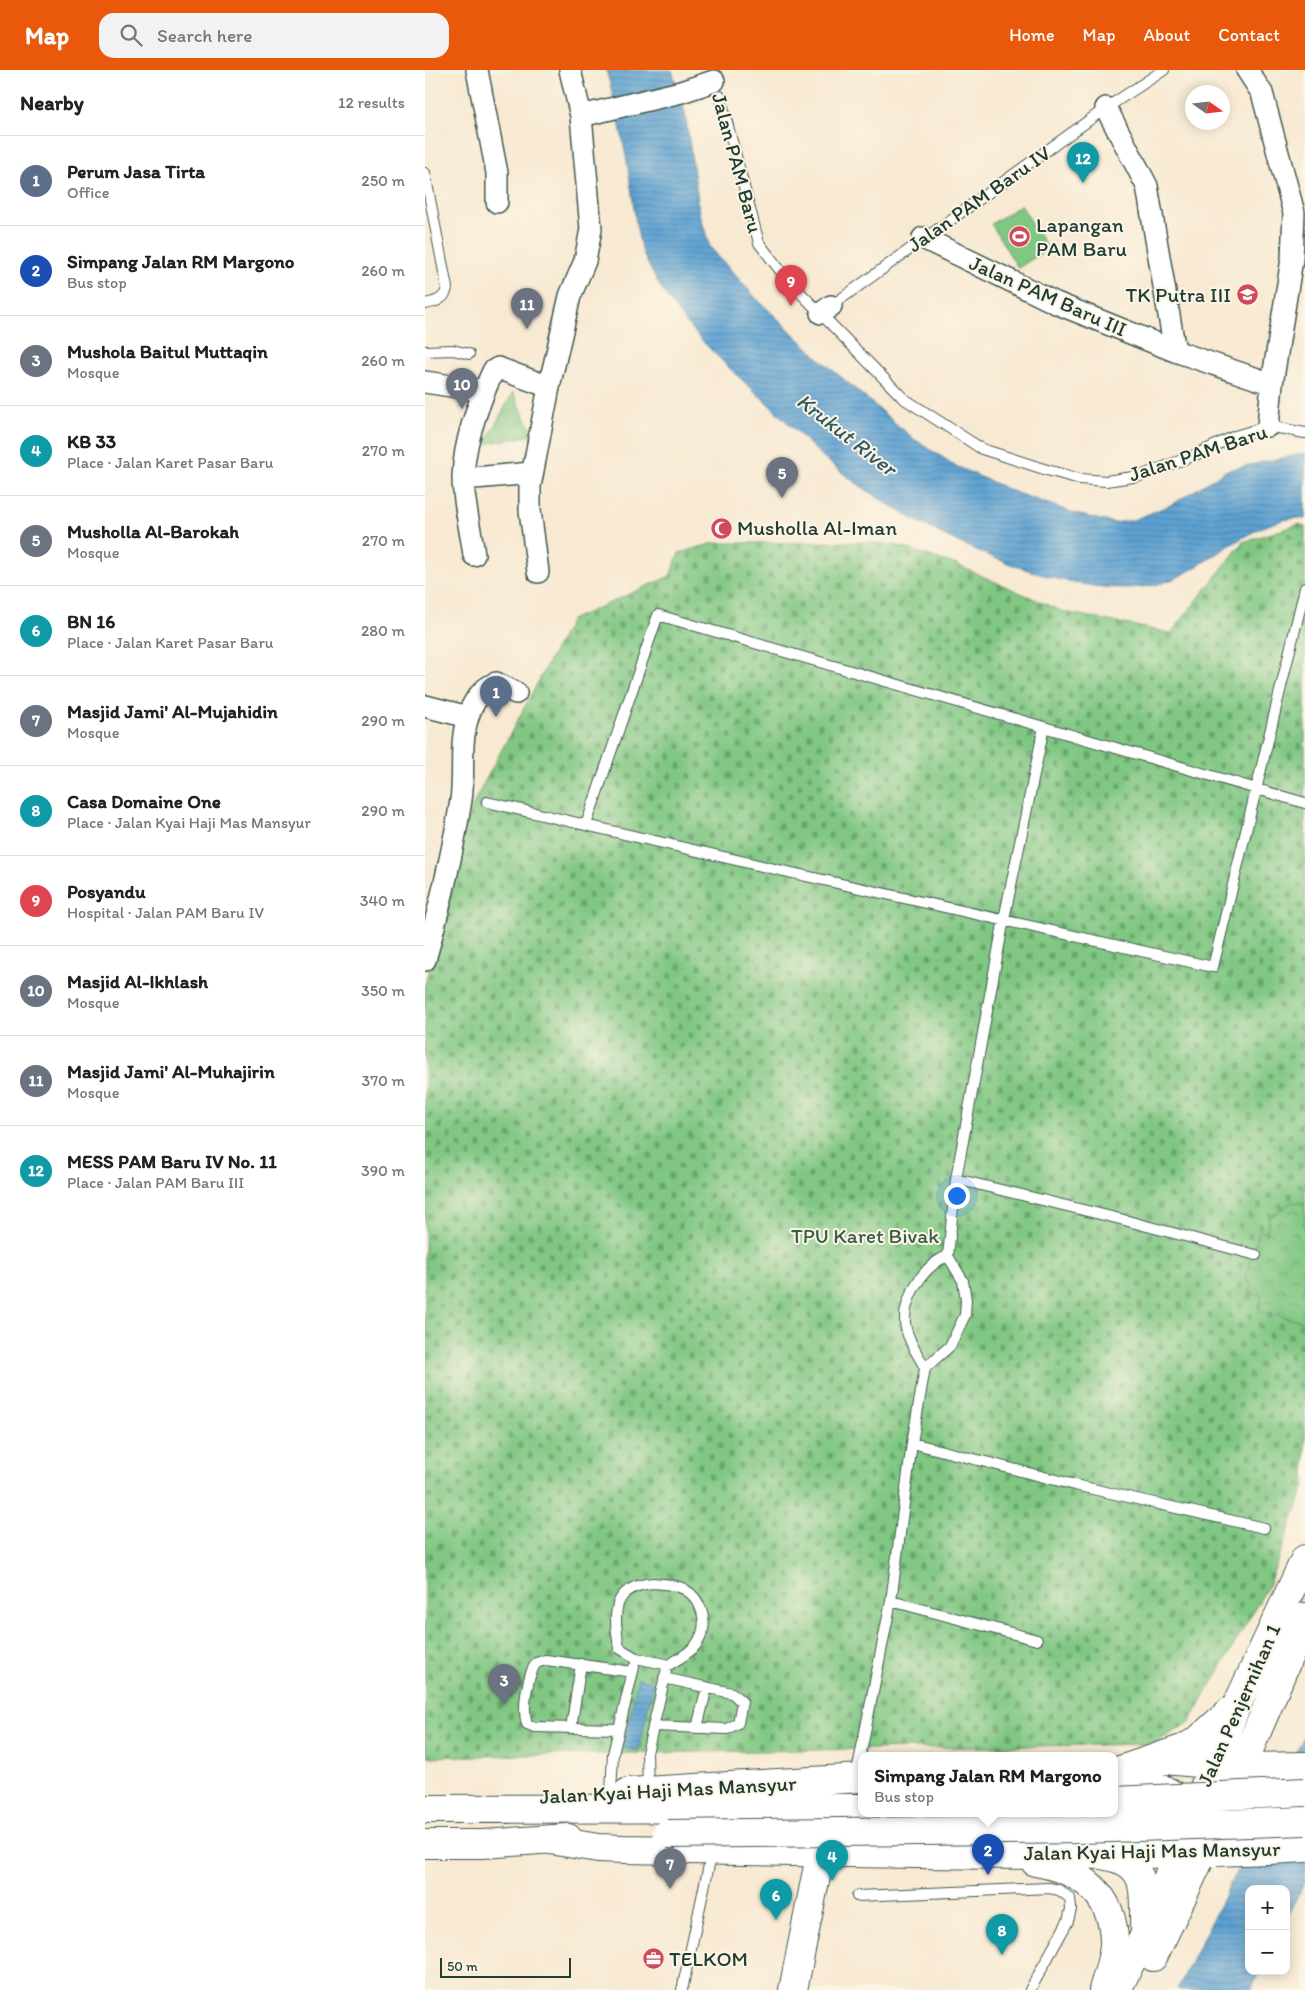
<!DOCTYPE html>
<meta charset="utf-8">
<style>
:root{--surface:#fff;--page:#f2f2f2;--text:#222;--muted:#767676;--line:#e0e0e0;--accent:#ea580c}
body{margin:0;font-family:Itim,sans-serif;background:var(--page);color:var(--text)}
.controls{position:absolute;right:15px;bottom:15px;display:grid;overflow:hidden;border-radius:10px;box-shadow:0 2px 12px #0003}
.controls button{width:45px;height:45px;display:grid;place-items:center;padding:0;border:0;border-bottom:1px solid var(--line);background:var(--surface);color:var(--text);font:25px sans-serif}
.compass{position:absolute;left:760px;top:15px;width:45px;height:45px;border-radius:50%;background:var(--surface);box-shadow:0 2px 12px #0003;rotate:104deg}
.scale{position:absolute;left:15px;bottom:12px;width:131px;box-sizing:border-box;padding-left:5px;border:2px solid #1f3d34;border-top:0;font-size:14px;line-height:18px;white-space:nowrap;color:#1f3d34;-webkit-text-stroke:4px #fcf5e5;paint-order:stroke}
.you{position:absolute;left:531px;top:1125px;width:18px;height:18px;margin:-12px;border:4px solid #fff;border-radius:50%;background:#1a73e8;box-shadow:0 0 0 8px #1a73e833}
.badge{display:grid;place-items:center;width:32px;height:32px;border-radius:50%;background:var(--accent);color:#fff;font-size:16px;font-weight:700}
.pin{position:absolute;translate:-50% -41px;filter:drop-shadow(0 1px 2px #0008)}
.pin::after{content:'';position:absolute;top:26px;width:18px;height:15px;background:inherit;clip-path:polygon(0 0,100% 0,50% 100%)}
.popup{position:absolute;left:433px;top:1682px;width:260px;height:65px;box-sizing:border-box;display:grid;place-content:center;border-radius:10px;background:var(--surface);filter:drop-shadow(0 1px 4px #0005);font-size:16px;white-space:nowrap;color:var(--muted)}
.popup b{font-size:19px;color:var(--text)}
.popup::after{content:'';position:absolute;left:50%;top:100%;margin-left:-10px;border:10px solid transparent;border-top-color:var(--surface)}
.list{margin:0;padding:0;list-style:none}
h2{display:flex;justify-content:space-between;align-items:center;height:65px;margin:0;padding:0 20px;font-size:21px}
h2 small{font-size:16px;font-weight:400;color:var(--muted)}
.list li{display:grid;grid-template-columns:32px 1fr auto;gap:15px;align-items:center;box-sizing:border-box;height:90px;padding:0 20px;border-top:1px solid var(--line)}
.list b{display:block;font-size:19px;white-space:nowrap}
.list p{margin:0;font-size:16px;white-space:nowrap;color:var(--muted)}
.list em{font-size:16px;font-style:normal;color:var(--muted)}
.icon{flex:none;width:28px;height:28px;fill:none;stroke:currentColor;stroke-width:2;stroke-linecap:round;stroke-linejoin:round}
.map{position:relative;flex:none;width:880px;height:1920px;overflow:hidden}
header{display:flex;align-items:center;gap:30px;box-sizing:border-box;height:70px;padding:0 25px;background:var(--accent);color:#fff}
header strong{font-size:24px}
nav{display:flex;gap:28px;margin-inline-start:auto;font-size:18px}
.search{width:350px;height:45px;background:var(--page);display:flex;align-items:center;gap:12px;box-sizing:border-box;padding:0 18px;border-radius:15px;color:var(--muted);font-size:19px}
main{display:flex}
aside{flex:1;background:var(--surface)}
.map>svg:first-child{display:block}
</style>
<header>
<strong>Map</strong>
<div class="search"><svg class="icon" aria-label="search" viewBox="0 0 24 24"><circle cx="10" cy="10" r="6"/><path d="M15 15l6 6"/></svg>Search here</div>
<nav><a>Home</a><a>Map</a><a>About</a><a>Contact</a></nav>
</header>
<main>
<aside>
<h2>Nearby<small>12 results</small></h2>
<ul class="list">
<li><span class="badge" style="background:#5c6f8a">1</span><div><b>Perum Jasa Tirta</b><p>Office</p></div><em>250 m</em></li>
<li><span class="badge" style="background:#1a4fb4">2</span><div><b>Simpang Jalan RM Margono</b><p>Bus stop</p></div><em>260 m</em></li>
<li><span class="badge" style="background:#6b7280">3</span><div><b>Mushola Baitul Muttaqin</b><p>Mosque</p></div><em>260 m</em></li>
<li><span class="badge" style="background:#0f9aa8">4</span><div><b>KB 33</b><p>Place · Jalan Karet Pasar Baru</p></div><em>270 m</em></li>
<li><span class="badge" style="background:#6b7280">5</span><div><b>Musholla Al-Barokah</b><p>Mosque</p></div><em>270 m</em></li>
<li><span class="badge" style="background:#0f9aa8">6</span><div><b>BN 16</b><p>Place · Jalan Karet Pasar Baru</p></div><em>280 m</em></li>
<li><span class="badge" style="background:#6b7280">7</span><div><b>Masjid Jami' Al-Mujahidin</b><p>Mosque</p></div><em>290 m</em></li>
<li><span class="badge" style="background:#0f9aa8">8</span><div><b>Casa Domaine One</b><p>Place · Jalan Kyai Haji Mas Mansyur</p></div><em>290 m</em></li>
<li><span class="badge" style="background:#e0444e">9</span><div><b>Posyandu</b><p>Hospital · Jalan PAM Baru IV</p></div><em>340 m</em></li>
<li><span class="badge" style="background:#6b7280">10</span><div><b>Masjid Al-Ikhlash</b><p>Mosque</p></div><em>350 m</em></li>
<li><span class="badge" style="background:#6b7280">11</span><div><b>Masjid Jami' Al-Muhajirin</b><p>Mosque</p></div><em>370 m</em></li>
<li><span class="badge" style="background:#0f9aa8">12</span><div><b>MESS PAM Baru IV No. 11</b><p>Place · Jalan PAM Baru III</p></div><em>390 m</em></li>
</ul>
</aside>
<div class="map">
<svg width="880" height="1920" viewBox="0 0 880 1920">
<defs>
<pattern id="cemetery-stones" width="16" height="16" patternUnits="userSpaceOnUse" patternTransform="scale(1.25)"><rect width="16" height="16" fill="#80c783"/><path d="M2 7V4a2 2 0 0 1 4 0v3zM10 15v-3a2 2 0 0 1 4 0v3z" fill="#68a36c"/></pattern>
<pattern id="park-crowns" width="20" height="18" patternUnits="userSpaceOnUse" patternTransform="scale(1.25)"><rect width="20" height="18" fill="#80c783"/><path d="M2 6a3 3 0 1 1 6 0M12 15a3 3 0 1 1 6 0" fill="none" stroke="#68a36c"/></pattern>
<pattern id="water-rules" width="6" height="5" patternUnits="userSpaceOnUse" patternTransform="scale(1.25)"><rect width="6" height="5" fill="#5da1d2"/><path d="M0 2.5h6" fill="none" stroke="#4c84ab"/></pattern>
</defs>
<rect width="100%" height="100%" fill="#fcf5e5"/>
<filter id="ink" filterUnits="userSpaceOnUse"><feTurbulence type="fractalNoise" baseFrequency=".02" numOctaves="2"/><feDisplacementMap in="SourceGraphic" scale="10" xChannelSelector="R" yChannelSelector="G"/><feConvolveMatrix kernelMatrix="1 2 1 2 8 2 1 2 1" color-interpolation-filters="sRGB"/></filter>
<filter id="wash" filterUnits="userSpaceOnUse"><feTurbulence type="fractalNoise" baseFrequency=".0096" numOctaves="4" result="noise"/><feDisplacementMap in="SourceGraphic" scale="20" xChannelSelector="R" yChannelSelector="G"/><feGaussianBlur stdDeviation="1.12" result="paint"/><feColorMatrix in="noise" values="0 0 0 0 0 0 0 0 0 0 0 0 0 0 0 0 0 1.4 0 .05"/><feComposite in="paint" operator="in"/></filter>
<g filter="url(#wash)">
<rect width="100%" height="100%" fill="#f8e9d2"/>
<path fill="#80c783" stroke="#50825c" d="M 596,135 L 623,179 L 593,198 L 566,154 Z"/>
<path fill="url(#cemetery-stones)" stroke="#50825c" d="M 875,454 L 880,457 L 880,1416 L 844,1514 L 765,1652 L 729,1674 L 0,1687 L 0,915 L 35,767 L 51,728 L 146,550 L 245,506 L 254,483 L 289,473 L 438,472 L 471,475 L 532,495 L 639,542 L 746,563 L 818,472 Z"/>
<path fill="url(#park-crowns)" stroke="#50825c" d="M 88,322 L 109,365 L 60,374 Z
M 867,1132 L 880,1134 L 880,1252 L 834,1241 L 837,1226 L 825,1223 L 826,1216 L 821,1209 L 834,1161 L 841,1163 L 845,1147 Z"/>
<path fill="url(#water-rules)" stroke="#3e6f83" d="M 181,0 L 247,0 L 260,42 L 275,144 L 285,177 L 330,227 L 395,289 L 489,369 L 531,396 L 592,423 L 652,444 L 689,453 L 708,450 L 748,434 L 802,400 L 880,383 L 880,449 C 841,442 786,492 751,508 C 733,516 716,518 697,518 C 612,518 487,456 419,404 C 391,383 365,354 339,330 C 293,288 251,251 223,194 C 211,171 210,142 206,117 C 200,77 192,38 181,0 Z
M 213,1608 L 229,1612 L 213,1681 L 198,1678 Z
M 880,1664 L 880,1811 L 861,1849 L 861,1819 L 824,1819 L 824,1901 L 835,1901 L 826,1920 L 752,1920 Z"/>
</g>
<g filter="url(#ink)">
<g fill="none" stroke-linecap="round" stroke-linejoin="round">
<defs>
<path id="lane" d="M 295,26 L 334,173 L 361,208 L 478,328 L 557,379 L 622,400 L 655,409 L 681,411 L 715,406 L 770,385 L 810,366 L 843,356 L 880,363
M 0,103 L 22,218 C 20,229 11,232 0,234
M 406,236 L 681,38 L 739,0
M 0,281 L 28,280 L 44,284
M 62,732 L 354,800 L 788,897 L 880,518
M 161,755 L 233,545 L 880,733
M 531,1109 L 699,1150 L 831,1185
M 500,1298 C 493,1285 485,1274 481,1259 C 475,1232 498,1195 523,1186
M 487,1373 L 650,1415 L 839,1458
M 228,1513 C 238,1514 250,1514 259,1519 C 277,1529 284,1553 274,1570 C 268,1582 254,1588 244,1595 L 211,1588 L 194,1578 C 189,1544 185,1517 228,1513 Z
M 466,1531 L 612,1570
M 228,1656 L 302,1659 L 313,1653 L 317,1632 L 307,1623 L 239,1608
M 146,1658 L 156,1594
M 272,1658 L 282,1617
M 194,1659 L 109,1657 L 102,1654 C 97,1638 102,1607 111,1593 L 121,1590 L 208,1602
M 431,1707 L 466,1531 L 487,1373 L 500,1298 L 525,1276 L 540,1245 L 541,1230 L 538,1211 L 523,1186 L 531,1109 L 579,849 L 619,657
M 223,1720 L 222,1683 L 241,1602
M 186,1723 L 188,1684 L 209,1597
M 432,1826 L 624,1818 L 634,1820 L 645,1828 L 646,1839 L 643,1851 L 605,1920
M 257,1920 L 287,1781"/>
<path id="street" d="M 52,0 L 72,103 L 72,132
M 822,0 L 837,23 L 869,143 L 867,189 L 847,314 L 843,356
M 681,38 L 722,116 L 750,281
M 156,46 L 256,22 L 289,11
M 498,168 L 631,233 L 750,281 L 847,314
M 396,243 L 406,236
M 0,312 L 59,321
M 38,409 L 107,403
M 49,485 C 46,461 38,431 38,408 C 39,371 53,334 68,301 L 73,298 L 124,317
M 113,502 L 105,440 L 105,416 L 124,317 L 145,226 L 160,191 L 166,159 L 156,46 L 145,0
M 0,636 L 43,647
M 0,890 C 14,840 28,782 36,730 C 40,704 34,673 43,647 C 47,633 57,618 71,613 L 91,623"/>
<path id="secondary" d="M 368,1920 L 396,1781"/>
<path id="primary" d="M 729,1689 L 817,1697 L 880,1696
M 689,1702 L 760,1678 L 773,1670 L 805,1641
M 689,1705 C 717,1711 741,1715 762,1736
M 203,1722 L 437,1708
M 0,1739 L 437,1738
M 125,1770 L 173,1778 L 199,1779 C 426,1782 654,1791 880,1778
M 0,1774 L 58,1774 L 143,1768
M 681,1786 C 723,1793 719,1820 719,1854
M 610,1792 C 657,1800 690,1825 689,1875 C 688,1889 682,1906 678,1920
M 728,1887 C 783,1776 833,1662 880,1547
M 692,1920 L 720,1864 L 812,1635 L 880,1489"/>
</defs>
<use href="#lane" stroke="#40574c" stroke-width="12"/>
<use href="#street" stroke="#40574c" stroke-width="24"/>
<use href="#secondary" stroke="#40574c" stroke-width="30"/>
<use href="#primary" stroke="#40574c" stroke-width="30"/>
<use href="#lane" stroke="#fff" stroke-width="10"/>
<use href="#street" stroke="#fff" stroke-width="21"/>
<use href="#secondary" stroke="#fff" stroke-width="28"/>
<use href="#primary" stroke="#fff" stroke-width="28"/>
<defs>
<path id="primary-bridge" d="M 689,1731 L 880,1722
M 242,1764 L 658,1759 L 880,1751"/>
</defs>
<use href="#primary-bridge" stroke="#40574c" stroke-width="30" stroke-linecap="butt"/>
<use href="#primary-bridge" stroke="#fff" stroke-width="28"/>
</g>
</g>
<defs>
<symbol id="stadium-disc" viewBox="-11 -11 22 22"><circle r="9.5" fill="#d1495b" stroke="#fcf5e5"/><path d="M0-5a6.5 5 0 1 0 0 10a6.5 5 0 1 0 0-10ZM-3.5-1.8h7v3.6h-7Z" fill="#fff"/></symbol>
<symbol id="school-disc" viewBox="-11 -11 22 22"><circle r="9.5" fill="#d1495b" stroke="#fcf5e5"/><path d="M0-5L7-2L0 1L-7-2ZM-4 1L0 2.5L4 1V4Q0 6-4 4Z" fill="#fff"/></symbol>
<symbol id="mosque-disc" viewBox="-11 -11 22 22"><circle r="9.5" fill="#d1495b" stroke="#fcf5e5"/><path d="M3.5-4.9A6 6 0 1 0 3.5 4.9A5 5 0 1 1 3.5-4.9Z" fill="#fff"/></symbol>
<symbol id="office-disc" viewBox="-11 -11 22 22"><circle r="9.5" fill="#d1495b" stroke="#fcf5e5"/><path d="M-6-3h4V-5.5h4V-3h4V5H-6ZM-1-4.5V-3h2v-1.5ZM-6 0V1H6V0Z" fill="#fff"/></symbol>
</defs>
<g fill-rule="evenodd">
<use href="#stadium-disc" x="582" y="154" width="25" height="25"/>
<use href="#school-disc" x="810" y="212" width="25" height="25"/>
<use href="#mosque-disc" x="284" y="446" width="25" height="25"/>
<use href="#office-disc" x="216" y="1876" width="25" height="25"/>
</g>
<g text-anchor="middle" stroke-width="4" stroke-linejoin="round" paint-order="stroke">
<g font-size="21" fill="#1f3d34" stroke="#fcf5e5">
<text transform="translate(312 93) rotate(75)" y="7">Jalan PAM Baru</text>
<text transform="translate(554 129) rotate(-35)" y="7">Jalan PAM Baru IV</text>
<text transform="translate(623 226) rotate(24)" y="7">Jalan PAM Baru III</text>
<text transform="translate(773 383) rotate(-18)" y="7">Jalan PAM Baru</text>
<text transform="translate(814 1635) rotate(-66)" y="7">Jalan Penjernihan 1</text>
<text transform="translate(243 1720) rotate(-3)" y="7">Jalan Kyai Haji Mas Mansyur</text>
<text transform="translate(727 1781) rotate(-1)" y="7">Jalan Kyai Haji Mas Mansyur</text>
</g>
<g font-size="21" fill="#1f3d34" stroke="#fcf5e5" text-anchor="start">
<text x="611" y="162">Lapangan<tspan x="611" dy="24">PAM Baru</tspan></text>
<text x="806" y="232" text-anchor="end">TK Putra III</text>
<text x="312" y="465">Musholla Al-Iman</text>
<text x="244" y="1896">TELKOM</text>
</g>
<g font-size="21" fill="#376048" stroke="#fcf5e5">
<text x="440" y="1173">TPU Karet Bivak</text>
</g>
<g font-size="22" font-style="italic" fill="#325b63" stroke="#fcf5e5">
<text transform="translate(422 364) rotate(38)" y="8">Krukut River</text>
</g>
</g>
</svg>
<div class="controls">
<button>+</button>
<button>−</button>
</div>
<svg class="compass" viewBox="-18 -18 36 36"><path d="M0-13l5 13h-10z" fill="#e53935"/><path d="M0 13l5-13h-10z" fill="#767676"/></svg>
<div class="scale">50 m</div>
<div class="you"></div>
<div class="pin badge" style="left:71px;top:647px;background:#5c6f8a">1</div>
<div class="pin badge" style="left:563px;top:1805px;background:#1a4fb4">2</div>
<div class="popup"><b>Simpang Jalan RM Margono</b>Bus stop</div>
<div class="pin badge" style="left:79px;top:1635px;background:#6b7280">3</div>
<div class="pin badge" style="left:407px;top:1811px;background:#0f9aa8">4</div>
<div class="pin badge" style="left:357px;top:428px;background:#6b7280">5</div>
<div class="pin badge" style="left:351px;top:1850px;background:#0f9aa8">6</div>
<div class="pin badge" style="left:245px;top:1819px;background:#6b7280">7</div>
<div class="pin badge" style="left:577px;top:1885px;background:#0f9aa8">8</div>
<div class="pin badge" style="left:366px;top:236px;background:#e0444e">9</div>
<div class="pin badge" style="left:37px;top:339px;background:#6b7280">10</div>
<div class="pin badge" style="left:102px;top:259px;background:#6b7280">11</div>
<div class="pin badge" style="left:658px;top:113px;background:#0f9aa8">12</div>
</div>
</main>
